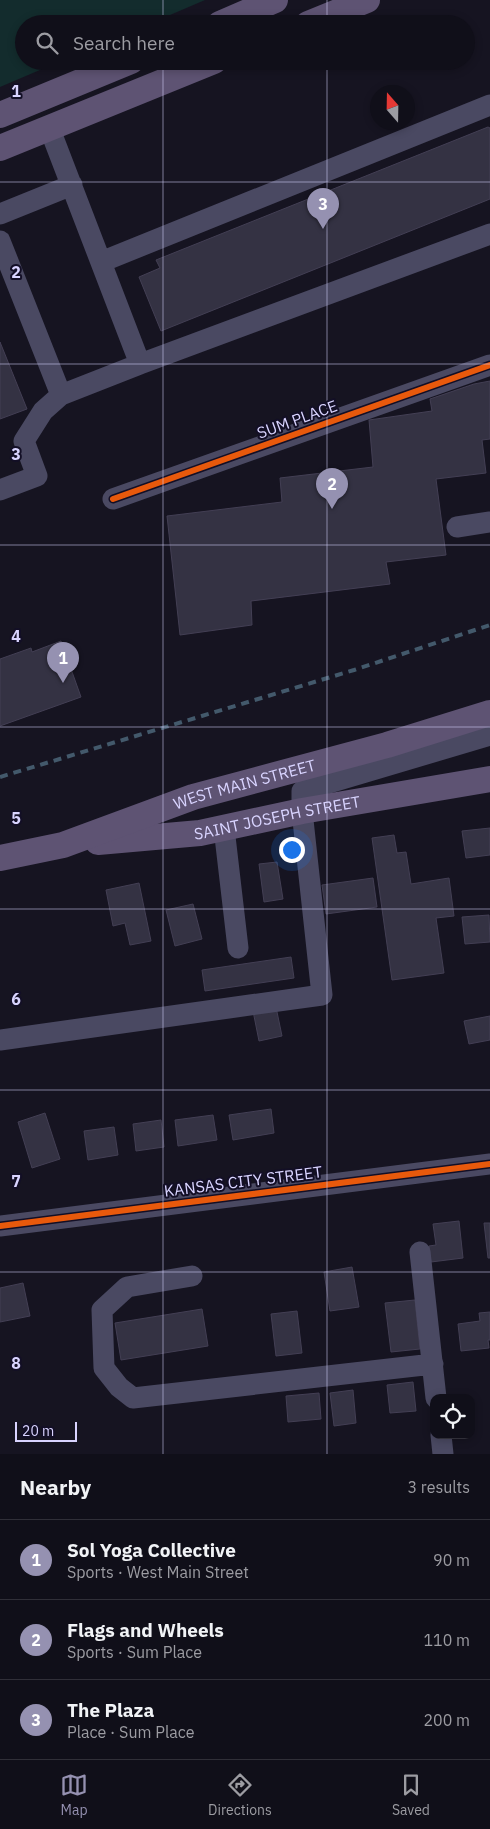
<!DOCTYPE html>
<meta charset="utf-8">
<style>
:root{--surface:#100f19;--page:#1e1d26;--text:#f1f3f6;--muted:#9c9ca2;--line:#302f38;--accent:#9591b1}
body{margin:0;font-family:"IBM Plex Sans",sans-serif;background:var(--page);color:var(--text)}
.controls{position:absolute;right:15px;bottom:15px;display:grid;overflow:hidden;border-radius:10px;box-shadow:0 2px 8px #0003}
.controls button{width:45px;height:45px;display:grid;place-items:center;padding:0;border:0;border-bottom:1px solid var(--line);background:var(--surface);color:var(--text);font:25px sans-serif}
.compass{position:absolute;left:370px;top:85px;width:45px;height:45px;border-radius:50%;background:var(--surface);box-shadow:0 2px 8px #0003;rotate:340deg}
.scale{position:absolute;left:15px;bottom:12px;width:62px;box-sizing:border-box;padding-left:5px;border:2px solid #d9d4ff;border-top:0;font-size:14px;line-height:18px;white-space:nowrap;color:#d9d4ff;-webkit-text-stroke:4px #130f26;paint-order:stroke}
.you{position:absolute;left:291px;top:849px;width:18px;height:18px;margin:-12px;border:4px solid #fff;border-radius:50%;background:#1a73e8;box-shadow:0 0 0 8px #1a73e833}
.badge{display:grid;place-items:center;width:32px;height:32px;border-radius:50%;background:var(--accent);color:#fff;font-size:16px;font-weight:700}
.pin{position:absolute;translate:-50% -41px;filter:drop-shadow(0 1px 2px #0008)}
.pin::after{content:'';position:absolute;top:26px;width:18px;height:15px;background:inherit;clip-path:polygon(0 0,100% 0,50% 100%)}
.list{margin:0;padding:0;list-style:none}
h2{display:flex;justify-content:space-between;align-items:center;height:65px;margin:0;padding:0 20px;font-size:21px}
h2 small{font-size:16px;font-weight:400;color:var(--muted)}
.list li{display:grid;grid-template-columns:32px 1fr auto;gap:15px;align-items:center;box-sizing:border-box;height:80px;padding:0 20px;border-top:1px solid var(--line)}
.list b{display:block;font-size:19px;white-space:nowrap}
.list p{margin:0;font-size:16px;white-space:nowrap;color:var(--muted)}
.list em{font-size:16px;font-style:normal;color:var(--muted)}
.icon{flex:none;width:28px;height:28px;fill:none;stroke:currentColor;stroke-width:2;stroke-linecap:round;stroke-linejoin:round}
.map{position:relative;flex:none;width:490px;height:1454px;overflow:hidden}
.search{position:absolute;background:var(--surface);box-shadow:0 2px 8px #0003;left:15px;right:15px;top:15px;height:55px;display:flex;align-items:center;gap:12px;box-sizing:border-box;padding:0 18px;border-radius:28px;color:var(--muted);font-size:19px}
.sheet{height:305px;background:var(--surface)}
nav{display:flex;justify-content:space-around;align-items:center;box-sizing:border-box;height:70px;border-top:1px solid var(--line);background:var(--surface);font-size:14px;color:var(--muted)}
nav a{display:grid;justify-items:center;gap:2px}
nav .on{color:var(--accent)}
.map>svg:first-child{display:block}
</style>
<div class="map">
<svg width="490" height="1454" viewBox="0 0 490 1454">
<rect width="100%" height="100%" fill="#161421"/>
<path fill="#132c2d" d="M 0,0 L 205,0 L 149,24 L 24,24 L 24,61 L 61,61 L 0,87 Z"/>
<path fill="#343243" stroke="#433f54" d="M 488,127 L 490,128 L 490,199 L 161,331 L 139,277 L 160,268 L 156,260 Z
M 0,342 L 27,409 L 0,419 Z
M 490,381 L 490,439 L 482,440 L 486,473 L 436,479 L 446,555 L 386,562 L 390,584 L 251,601 L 252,625 L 180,635 L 167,516 L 282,502 L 280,478 L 373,467 L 369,420 L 432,411 L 430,399 L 474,384 Z
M 61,641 L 81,697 L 0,726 L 0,659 L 31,648 L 32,652 Z
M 490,828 L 490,855 L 466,858 L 462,831 Z
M 394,835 L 397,853 L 406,852 L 411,884 L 449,878 L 454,916 L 436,918 L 444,973 L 392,980 L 372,838 Z
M 277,862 L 283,899 L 264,902 L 259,864 Z
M 373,878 L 377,907 L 326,914 L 322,885 Z
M 139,883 L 151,941 L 130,945 L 125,923 L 113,926 L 106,890 Z
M 193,904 L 202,939 L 175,946 L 166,910 Z
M 489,915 L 490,942 L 465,944 L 462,917 Z
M 291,957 L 294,978 L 205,991 L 202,970 Z
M 276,1007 L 282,1036 L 259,1041 L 253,1011 Z
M 490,1016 L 490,1040 L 469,1044 L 464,1021 Z
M 271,1109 L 274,1133 L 233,1140 L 229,1115 Z
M 45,1113 L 60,1159 L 32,1168 L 18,1122 Z
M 213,1115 L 217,1140 L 178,1146 L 175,1120 Z
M 161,1120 L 164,1147 L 136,1151 L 133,1124 Z
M 114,1127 L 118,1155 L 88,1160 L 84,1131 Z
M 459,1221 L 463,1258 L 431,1262 L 429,1246 L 436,1245 L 433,1224 Z
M 484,1223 L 490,1223 L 490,1258 L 488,1258 Z
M 352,1267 L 359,1307 L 330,1311 L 324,1272 Z
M 23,1283 L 30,1316 L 0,1322 L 0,1288 Z
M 415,1300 L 420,1349 L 391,1352 L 385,1303 Z
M 202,1309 L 208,1346 L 121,1360 L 115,1323 Z
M 297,1311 L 302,1353 L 276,1356 L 271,1314 Z
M 490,1312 L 490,1340 L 488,1340 L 489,1348 L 461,1351 L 458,1324 L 480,1321 L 479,1313 Z
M 413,1382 L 416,1411 L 390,1413 L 387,1385 Z
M 353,1390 L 356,1423 L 334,1426 L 330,1393 Z
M 319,1393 L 321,1419 L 288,1422 L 286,1396 Z"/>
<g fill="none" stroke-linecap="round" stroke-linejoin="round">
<path stroke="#4a4962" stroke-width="21" d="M 49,127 L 140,364 L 490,234
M 0,214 L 72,185
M 0,241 L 61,395 L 140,364
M 101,262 L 490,105
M 0,490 L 37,476 L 24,441 L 43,411 L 61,395
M 113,499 L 490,365
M 457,527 L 490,522
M 224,828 L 238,948
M 0,1040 L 322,995 L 302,811 L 302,791 L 490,735
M 0,1226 L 490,1164
M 420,1252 L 436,1398
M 192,1276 L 127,1287 L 102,1310 L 104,1368 L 119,1387 L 133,1398 L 433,1364
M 441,1435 L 443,1454"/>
<g stroke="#5e5373" stroke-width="26">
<path d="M 220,24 L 275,0"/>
<path d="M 308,24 L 367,0"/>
<path d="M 0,115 L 131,61"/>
<path d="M 0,148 L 214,61"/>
<path id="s1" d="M 98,842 L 200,833 L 302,811 L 490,779"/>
<path id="s2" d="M 0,858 L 63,845 L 193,797 L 387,745 L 490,713"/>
</g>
<path stroke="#43596b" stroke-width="4" stroke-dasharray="8 6" stroke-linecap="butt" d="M 0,777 L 354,670 L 490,625"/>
<defs>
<path id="cycleway" d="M 113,499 L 490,365
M 0,1226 L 490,1164"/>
</defs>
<use href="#cycleway" stroke="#130f26" stroke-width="9"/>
<use href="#cycleway" stroke="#e8590c" stroke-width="6"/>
</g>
<path fill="none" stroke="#d9d4ff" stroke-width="1" stroke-opacity="0.55" d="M 163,0 L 163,24M 327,0 L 327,24M 163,61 L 163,1454M 327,61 L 327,1454M 0,182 L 490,182M 0,364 L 490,364M 0,545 L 490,545M 0,727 L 490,727M 0,909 L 490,909M 0,1090 L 490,1090M 0,1272 L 490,1272"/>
<g text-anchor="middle" stroke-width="4" stroke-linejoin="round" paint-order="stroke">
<g font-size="16" fill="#d9d4ff" stroke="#130f26">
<text transform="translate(297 419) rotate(-20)" y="6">SUM PLACE</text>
<text dy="6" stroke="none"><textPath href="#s2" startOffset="256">WEST MAIN STREET</textPath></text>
<text dy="6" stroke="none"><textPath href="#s1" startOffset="181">SAINT JOSEPH STREET</textPath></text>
<text transform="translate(243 1181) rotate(-7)" y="6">KANSAS CITY STREET</text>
</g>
</g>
<g font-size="16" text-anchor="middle" font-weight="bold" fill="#d9d4ff" stroke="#130f26" stroke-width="4" stroke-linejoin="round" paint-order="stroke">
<text x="16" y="97">1</text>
<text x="16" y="278">2</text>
<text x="16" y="460">3</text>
<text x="16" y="642">4</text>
<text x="16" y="824">5</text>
<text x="16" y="1005">6</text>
<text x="16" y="1187">7</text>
<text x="16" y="1369">8</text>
</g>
</svg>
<div class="controls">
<button><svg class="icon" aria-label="locate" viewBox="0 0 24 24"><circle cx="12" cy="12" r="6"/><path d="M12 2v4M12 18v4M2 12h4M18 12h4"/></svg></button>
</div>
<svg class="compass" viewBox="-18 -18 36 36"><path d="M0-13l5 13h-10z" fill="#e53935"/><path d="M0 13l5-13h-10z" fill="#9c9ca2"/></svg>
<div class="scale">20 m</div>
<div class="you"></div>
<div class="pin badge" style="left:63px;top:683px">1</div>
<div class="pin badge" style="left:332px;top:509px">2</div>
<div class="pin badge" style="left:323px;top:229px">3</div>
<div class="search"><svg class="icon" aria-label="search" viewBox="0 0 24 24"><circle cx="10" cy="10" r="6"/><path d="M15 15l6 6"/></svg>Search here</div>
</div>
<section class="sheet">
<h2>Nearby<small>3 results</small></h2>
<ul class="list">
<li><span class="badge">1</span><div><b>Sol Yoga Collective</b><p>Sports · West Main Street</p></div><em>90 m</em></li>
<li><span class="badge">2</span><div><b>Flags and Wheels</b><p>Sports · Sum Place</p></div><em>110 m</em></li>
<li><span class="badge">3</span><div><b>The Plaza</b><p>Place · Sum Place</p></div><em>200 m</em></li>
</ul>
</section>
<nav>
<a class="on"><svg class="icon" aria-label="map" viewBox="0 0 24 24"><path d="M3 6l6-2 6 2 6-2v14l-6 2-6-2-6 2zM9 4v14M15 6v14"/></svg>Map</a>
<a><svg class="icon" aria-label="directions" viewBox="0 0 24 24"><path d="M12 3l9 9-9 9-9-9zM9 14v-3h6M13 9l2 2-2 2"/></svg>Directions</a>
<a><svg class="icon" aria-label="saved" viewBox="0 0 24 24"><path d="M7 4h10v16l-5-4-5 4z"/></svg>Saved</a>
</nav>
